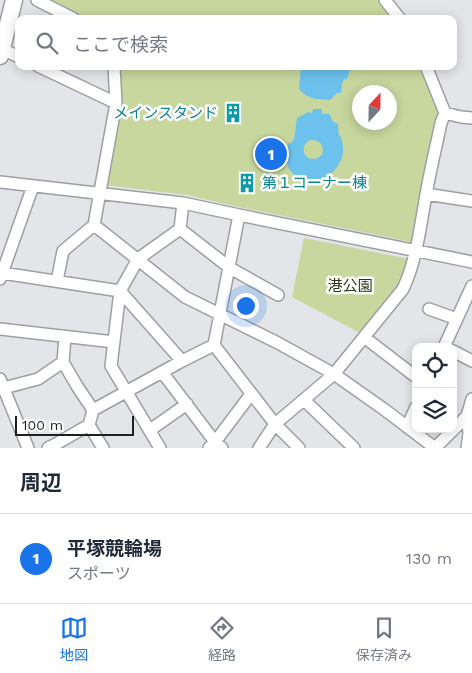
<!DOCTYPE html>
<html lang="ja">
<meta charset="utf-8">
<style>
:root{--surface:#fff;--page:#f6f6f7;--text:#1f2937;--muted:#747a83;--line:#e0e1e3;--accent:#1a73e8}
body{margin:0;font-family:"Work Sans","Noto Sans JP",sans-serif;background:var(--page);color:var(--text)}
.controls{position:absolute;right:15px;bottom:15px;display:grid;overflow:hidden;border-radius:10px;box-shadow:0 2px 12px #0003}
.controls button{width:45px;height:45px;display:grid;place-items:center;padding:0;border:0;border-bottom:1px solid var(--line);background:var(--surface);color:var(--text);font:25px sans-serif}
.compass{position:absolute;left:352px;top:85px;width:45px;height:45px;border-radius:50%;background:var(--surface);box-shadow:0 2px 12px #0003;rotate:22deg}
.scale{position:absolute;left:15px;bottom:12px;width:119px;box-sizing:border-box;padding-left:5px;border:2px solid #1e1f20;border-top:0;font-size:14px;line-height:18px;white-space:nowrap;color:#1e1f20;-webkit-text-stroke:4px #fff;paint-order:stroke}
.you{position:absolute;left:245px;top:305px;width:18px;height:18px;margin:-12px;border:4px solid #fff;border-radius:50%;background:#1a73e8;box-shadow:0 0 0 8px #1a73e833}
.badge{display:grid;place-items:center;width:32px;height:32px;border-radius:50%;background:var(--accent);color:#fff;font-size:16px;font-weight:700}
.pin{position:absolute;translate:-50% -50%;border:2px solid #fff;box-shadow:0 1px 5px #0006}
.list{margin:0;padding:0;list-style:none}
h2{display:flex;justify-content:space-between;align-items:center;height:65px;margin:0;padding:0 20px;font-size:21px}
h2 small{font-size:16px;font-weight:400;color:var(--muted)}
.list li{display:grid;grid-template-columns:32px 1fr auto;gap:15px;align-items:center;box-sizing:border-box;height:90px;padding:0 20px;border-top:1px solid var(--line)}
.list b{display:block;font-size:19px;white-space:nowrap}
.list p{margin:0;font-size:16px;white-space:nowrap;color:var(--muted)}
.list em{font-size:16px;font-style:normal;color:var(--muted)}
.icon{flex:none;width:28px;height:28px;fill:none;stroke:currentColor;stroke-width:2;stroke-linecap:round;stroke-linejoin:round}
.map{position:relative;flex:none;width:472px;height:448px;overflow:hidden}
.search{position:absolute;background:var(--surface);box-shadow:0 2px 12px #0003;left:15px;right:15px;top:15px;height:55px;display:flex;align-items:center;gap:12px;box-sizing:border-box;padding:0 18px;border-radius:10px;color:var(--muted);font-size:19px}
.sheet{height:155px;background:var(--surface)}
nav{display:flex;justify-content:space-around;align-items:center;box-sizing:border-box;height:70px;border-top:1px solid var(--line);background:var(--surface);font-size:14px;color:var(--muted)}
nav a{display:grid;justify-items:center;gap:2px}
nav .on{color:var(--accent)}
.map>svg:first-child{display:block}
</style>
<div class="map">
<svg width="472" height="448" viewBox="0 0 472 448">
<rect width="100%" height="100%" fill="#e3e5e8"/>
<path fill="#c7d79e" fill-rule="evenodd" d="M 45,0 L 377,0 L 385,8 L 393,19 L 83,19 Z
M 119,66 L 420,66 L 440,111 L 412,242 L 234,206 L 187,195 L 105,185 ZM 360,92 L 390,92 L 390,122 L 360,122 Z
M 304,238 L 409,259 L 400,288 L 362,334 L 292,297 Z"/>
<path fill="#6cc2ed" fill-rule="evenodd" d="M 301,66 L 315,66 L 320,69 L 323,69 L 329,66 L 351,66 L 347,79 L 344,79 L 342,84 L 341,93 L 337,93 L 330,100 C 316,99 309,100 299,89 Z
M 313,109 L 322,109 L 322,114 L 330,114 C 331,120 333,122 338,124 C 339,129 337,134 341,137 C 343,144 344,150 342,157 C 337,175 312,190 296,176 C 293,173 289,170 288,167 C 287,161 288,150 288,143 L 291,143 L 294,139 L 297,118 L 308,112 L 312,113 ZM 310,140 C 320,139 325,146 322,155 C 309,167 295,149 310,140 Z"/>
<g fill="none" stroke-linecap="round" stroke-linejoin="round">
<defs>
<path id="minor" d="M 37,0 L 74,19
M 385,0 L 400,19
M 2,49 L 19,57
M 38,66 L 116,103
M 114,66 L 116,103 L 94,225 L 185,297 L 278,343 L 334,374 L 385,410 L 435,448 L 467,416
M 426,66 L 445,113 L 461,117 L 472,118
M 0,182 L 183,203 L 239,215 L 472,262
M 426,194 L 472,201
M 239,215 L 214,345 L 275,424 L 299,448
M 180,229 L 230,268 L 278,295
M 2,273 L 120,291 L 182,361
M 0,279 L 33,186
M 57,281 L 63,251 L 94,225
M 429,309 L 457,319
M 0,329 L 114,342
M 364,337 L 416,377
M 444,347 L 472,286
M 453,351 L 472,361
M 63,362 L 77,386 L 93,410 L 89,425 L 103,448
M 162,372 L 215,442 L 222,448
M 0,379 L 28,448
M 0,389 L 38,379 L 63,362 L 65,337
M 304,400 L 354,448
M 93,410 L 182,361 L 214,345
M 407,427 L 416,407
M 150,430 L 187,404
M 48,448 L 56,444 L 89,425
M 160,448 L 111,366 L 120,291 L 138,259 L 180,229 L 183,203
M 209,448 L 215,442 L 251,394
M 259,448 L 275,424 L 334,374 L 403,289 C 417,259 420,227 426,195 C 430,171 436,147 441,123 L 445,113
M 467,448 L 469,433 L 467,416 L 472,399"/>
<path id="highway" d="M 0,56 L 14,0"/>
</defs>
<use href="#minor" stroke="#9d9fa2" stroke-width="14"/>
<use href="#highway" stroke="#9d9fa2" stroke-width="19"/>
<use href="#minor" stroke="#fff" stroke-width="11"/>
<use href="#highway" stroke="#fff" stroke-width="16"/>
</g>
<defs>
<symbol id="building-bare" viewBox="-9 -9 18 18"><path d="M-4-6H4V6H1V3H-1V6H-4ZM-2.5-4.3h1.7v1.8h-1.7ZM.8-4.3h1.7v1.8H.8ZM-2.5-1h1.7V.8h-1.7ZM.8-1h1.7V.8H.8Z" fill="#0f9aa8" stroke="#fff" stroke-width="2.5" paint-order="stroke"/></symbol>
</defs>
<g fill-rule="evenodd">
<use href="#building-bare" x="219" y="99" width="28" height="28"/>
<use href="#building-bare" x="233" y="169" width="28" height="28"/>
</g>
<g text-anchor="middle" stroke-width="5" stroke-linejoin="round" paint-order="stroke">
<g font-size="15" fill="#0d838f" stroke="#fff" text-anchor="end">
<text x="218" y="118">メインスタンド</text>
<text x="262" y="188" text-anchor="start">第１コーナー棟</text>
</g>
<g font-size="15" fill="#2e3514" stroke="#fff">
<text x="350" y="291">港公園</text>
</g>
</g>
</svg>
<div class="controls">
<button><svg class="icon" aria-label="locate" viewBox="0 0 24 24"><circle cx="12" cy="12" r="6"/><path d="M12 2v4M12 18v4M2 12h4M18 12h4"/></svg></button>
<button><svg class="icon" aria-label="layers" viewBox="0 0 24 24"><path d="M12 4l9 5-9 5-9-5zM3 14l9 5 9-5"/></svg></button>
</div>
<svg class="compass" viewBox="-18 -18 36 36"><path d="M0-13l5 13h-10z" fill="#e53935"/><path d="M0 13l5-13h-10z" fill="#747a83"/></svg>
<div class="scale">100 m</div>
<div class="you"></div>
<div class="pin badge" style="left:271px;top:154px">1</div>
<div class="search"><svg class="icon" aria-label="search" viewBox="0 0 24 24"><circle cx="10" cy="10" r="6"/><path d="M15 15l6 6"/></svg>ここで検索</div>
</div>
<section class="sheet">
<h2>周辺<small></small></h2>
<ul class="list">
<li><span class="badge">1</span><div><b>平塚競輪場</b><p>スポーツ</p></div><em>130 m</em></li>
</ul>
</section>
<nav>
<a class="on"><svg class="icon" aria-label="map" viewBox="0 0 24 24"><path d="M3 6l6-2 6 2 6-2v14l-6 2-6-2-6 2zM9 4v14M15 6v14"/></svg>地図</a>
<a><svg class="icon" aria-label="directions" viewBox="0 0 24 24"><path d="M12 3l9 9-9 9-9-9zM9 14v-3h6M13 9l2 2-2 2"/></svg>経路</a>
<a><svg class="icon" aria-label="saved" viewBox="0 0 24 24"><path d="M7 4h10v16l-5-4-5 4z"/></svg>保存済み</a>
</nav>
